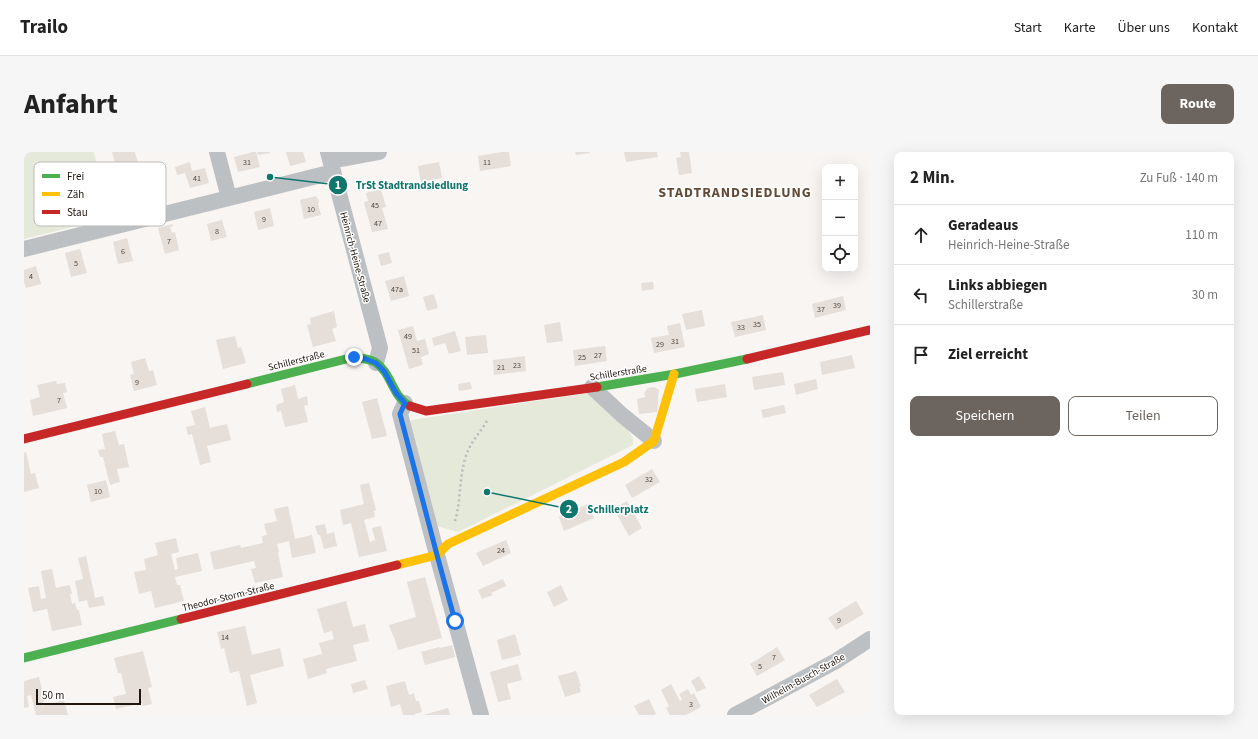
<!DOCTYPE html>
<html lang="de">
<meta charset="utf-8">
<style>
:root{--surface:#fff;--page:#f6f6f6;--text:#222;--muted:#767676;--line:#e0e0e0;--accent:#6c645e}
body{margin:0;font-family:"Source Sans 3",sans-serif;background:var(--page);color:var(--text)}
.controls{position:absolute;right:12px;top:12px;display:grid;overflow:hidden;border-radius:8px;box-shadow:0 4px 16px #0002}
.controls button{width:36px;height:36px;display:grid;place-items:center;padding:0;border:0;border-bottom:1px solid var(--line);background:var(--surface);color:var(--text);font:20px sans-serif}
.scale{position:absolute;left:12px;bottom:10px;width:105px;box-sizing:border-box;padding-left:4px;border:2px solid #20160e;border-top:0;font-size:11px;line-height:14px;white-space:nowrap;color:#20160e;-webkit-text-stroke:3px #fff;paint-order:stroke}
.stop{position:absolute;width:12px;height:12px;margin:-9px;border:3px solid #1a73e8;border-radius:50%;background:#fff}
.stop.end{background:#1a73e8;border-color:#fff;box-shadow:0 1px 4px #0008}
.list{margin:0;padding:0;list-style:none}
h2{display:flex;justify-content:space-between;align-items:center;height:52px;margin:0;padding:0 16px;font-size:17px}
h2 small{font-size:13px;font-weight:400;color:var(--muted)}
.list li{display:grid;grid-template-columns:26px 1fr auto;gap:12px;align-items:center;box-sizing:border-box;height:60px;padding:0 16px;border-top:1px solid var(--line)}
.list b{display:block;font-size:15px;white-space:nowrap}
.list p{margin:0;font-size:13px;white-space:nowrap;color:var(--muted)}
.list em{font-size:13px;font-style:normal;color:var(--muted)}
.actions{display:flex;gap:8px;padding:12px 16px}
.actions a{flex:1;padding:9px 0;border:1px solid var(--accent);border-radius:8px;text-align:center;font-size:14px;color:var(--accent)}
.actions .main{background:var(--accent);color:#fff}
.icon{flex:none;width:22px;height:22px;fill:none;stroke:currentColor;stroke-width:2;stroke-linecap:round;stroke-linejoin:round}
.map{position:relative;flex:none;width:846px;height:563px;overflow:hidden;border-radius:8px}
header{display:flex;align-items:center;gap:24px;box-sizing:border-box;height:56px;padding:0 20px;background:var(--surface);border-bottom:1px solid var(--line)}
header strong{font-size:19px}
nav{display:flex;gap:22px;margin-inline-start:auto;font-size:14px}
.intro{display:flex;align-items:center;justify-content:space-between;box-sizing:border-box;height:96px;padding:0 24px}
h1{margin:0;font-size:28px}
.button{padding:10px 18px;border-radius:8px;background:var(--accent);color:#fff;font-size:14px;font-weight:700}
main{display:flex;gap:24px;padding:0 24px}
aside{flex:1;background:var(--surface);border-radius:8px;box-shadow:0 4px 16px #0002}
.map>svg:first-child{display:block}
</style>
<header>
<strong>Trailo</strong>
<nav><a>Start</a><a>Karte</a><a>Über uns</a><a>Kontakt</a></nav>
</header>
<div class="intro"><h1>Anfahrt</h1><a class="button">Route</a></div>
<main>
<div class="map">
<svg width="846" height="563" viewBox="0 0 846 563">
<rect width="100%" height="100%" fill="#f8f5f3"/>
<path fill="#e4e9da" d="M 0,0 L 70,0 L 85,66 L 0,87 Z
M 566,241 L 603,277 L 609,286 L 609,293 L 434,380 L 413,374 L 386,272 L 387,268 Z"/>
<path fill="#e5ded9" d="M 88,0 L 111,0 L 120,37 L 99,42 Z
M 229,0 L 232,0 L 236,15 L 214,20 L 210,5 Z
M 233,0 L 246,0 L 246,1 L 234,3 Z
M 262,0 L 279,0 L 282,10 L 266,14 Z
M 478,0 L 485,0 L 487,14 L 456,19 L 454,4 Z
M 551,0 L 566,0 L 566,1 L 552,3 Z
M 600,0 L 633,0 L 634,5 L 602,10 Z
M 656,0 L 665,0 L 668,21 L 655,23 L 652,6 L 657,5 Z
M 166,10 L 168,19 L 181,16 L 185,31 L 166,36 L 161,21 L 153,23 L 151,15 Z
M 415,10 L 418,26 L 397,30 L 394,14 Z
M 248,23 L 249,26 L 244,28 L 243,24 Z
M 357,37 L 362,55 L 358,56 L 364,77 L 348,80 L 340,50 L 344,49 L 342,41 Z
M 292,44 L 294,47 L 295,50 L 294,52 L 297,63 L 280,67 L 276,48 Z
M 246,56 L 250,74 L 234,78 L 230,60 Z
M 198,68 L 203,85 L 187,89 L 183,72 Z
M 149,72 L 149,74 L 146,75 L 148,81 L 151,80 L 155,98 L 141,102 L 134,76 Z
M 103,86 L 109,109 L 94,112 L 89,90 Z
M 56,97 L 63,121 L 47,125 L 41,101 Z
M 365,100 L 368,111 L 357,114 L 354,103 Z
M 12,114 L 17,132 L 2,136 L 0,130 L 0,118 Z
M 380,124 L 385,144 L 367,149 L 361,129 Z
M 629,130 L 630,137 L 618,139 L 617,131 Z
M 410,142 L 414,156 L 403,159 L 399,145 Z
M 819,144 L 822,158 L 791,166 L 788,152 Z
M 678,158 L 681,174 L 662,178 L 658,162 Z
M 310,159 L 313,175 L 308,177 L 312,189 L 289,195 L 283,173 L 287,172 L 286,166 Z
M 739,163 L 742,178 L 711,185 L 707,170 Z
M 536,170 L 539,189 L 523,191 L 520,173 Z
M 656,171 L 661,195 L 630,201 L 627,186 L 645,183 L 643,174 Z
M 389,174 L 393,189 L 401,187 L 405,202 L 397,205 L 399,213 L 385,217 L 374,178 Z
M 431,179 L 437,199 L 425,202 L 421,191 L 410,194 L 408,186 Z
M 462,183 L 464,201 L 443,203 L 441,185 Z
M 211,184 L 214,196 L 217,195 L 222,211 L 199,217 L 192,188 Z
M 581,194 L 583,209 L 551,214 L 549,198 Z
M 828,203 L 831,216 L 798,223 L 796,210 Z
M 501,204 L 502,219 L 470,223 L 469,208 Z
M 121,206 L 125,219 L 129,218 L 133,233 L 110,239 L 106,223 L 110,222 L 107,210 Z
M 759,220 L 761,233 L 730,238 L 728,225 Z
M 792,227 L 794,237 L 772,243 L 770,232 Z
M 32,229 L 33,232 L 41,231 L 43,240 L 39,241 L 43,256 L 9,264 L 6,248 L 16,245 L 13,233 Z
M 446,230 L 448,237 L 435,239 L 434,232 Z
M 701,232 L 703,245 L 673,250 L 671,237 Z
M 271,233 L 274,247 L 283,244 L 284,253 L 280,254 L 284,270 L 261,275 L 257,259 L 253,260 L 252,253 L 260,250 L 257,237 Z
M 630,235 L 635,238 L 633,260 L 615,262 L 613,247 L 621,245 L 620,241 L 624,236 Z
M 353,246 L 363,284 L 348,287 L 338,250 Z
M 760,253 L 762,261 L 739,266 L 737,258 Z
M 181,255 L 186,276 L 203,272 L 207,288 L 183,294 L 187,310 L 176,313 L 168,282 L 164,283 L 162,275 L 171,273 L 167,259 Z
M 91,279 L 95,293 L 100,292 L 105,315 L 93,317 L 96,330 L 86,333 L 79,305 L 76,305 L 74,298 L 81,297 L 78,282 Z
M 2,300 L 7,322 L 11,321 L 15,336 L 0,340 L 0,301 Z
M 628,317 L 636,330 L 608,346 L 601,333 Z
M 82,328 L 86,345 L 67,350 L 63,333 Z
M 345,331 L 352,358 L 350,359 L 351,365 L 340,368 L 346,390 L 351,388 L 348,376 L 357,374 L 363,399 L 335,405 L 327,371 L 319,373 L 316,358 L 340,352 L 336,333 Z
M 603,349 L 618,376 L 605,384 L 590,357 Z
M 564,352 L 570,366 L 540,379 L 535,365 Z
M 264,354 L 271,387 L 288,383 L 292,401 L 268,406 L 265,389 L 253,392 L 255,400 L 254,401 L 259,425 L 231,431 L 227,417 L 232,416 L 230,409 L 190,418 L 186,400 L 216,393 L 217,396 L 239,391 L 238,384 L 243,383 L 240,372 L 253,369 L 250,357 Z
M 301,372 L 303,382 L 310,380 L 313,394 L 300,397 L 296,383 L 294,383 L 291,374 Z
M 152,386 L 155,400 L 147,402 L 151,418 L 154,417 L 152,406 L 174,401 L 178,419 L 151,425 L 153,433 L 156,433 L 160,449 L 131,456 L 127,439 L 115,442 L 110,420 L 122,418 L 120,407 L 134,403 L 131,391 Z
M 482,388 L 487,401 L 459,414 L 452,401 Z
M 62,404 L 71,446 L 79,444 L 81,453 L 65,456 L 63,448 L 55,450 L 51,429 L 59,427 L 54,406 Z
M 28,417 L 32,436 L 46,433 L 48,442 L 46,442 L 48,452 L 51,451 L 53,458 L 55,458 L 58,473 L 28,479 L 23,457 L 9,460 L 4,436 L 15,434 L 17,447 L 22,446 L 17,419 Z
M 401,425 L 418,486 L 374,498 L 370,485 L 369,484 L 365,473 L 392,465 L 383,430 Z
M 479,427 L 482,434 L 467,441 L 469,443 L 458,447 L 454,438 Z
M 537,433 L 544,448 L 530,455 L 523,440 Z
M 322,449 L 329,475 L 341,472 L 345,489 L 329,493 L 333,509 L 302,517 L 303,521 L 284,527 L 279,507 L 298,502 L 295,491 L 310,487 L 308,479 L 300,481 L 293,457 Z
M 832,449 L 840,462 L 812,478 L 804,466 Z
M 221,474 L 228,503 L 256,496 L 260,514 L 226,523 L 233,551 L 223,554 L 215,519 L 206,521 L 200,496 L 197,497 L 193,480 Z
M 491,482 L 497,503 L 478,508 L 473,488 Z
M 428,493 L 431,505 L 401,513 L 397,500 L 415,495 L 416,496 Z
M 753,495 L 761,508 L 733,524 L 726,512 Z
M 119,499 L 128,535 L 124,536 L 128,552 L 119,554 L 118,551 L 92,557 L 89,545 L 102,542 L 97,521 L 94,521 L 90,506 Z
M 494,512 L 498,528 L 483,532 L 487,547 L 474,550 L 466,520 Z
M 552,519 L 557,534 L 555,534 L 557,540 L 541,545 L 534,524 Z
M 675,524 L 682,536 L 673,540 L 667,529 Z
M 15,525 L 21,550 L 18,550 L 18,554 L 40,548 L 44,563 L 12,563 L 7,543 L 3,544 L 5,555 L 0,556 L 0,529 Z
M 813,527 L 821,540 L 793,555 L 785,543 Z
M 341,528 L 344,537 L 329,541 L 327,532 Z
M 381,529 L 385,543 L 390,541 L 392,549 L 395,549 L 398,560 L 391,562 L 391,563 L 379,563 L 376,552 L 367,555 L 362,534 Z
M 647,532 L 656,549 L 658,547 L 655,542 L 664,537 L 667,543 L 670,541 L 677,555 L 662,563 L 646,563 L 642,556 L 645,554 L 637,538 Z
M 625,547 L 632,562 L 630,563 L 615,563 L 610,554 Z
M 424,556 L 426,563 L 399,563 Z"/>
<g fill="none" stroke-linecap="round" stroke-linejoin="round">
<path stroke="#b9babb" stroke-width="2.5" stroke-dasharray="2 3" stroke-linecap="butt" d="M 431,369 C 437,349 435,327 441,307 C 445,292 455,282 463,269"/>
<path stroke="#bcc0c3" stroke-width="16" d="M 193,0 L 205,46
M 304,0 L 356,196 L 352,211
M 307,9 L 355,0
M 0,97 L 309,20
M 568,235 L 598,263 L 630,289
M 381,251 L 376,262 L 413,403 L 457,563
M 711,563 L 812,509 L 846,487"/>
<path stroke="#4caf50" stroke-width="9" d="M 223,232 L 330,205 C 337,206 345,207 351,210 C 368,221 368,245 386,254
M 573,235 L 651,222 L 723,207
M 0,506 L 157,467"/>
<path stroke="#ffc107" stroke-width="9" d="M 373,413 L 413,403 L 424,392 L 600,310 L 630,289 L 650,222"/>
<path stroke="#c62828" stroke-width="9" d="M 723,207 L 846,178
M 386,254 L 402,259 L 573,235
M 0,287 L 223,232
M 157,467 L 373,413"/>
</g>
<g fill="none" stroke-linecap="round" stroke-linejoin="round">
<path stroke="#1a73e8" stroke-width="5" d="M 330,205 L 342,207 L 352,211 L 360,219 L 372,241 L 381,251 L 376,262 L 413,403 L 431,469"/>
</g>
<g text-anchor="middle" stroke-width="3" stroke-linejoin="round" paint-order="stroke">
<g font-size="8" fill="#514841">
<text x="223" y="13">31</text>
<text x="463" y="13">11</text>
<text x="173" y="29">41</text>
<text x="351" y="56">45</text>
<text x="287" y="60">10</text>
<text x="240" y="70">9</text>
<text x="354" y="74">47</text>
<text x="193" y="82">8</text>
<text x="145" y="92">7</text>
<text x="99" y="102">6</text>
<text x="52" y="114">5</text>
<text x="7" y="127">4</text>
<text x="373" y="140">47a</text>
<text x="813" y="156">39</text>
<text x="797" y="160">37</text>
<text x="733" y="175">35</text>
<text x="717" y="178">33</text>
<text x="384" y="187">49</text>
<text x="651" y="192">31</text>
<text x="636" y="195">29</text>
<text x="392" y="201">51</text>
<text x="574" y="206">27</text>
<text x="558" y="208">25</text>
<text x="493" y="216">23</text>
<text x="477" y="218">21</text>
<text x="113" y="233">9</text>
<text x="35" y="251">7</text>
<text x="625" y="330">32</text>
<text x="74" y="342">10</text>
<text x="477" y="401">24</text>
<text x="815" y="471">9</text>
<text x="201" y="488">14</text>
<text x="750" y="508">7</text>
<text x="736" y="517">5</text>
<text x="667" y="555">3</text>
</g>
<g font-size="10" fill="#20160e" stroke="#fff">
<text transform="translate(332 105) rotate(75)" y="4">Heinrich-Heine-Straße</text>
<text transform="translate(272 208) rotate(-14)" y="4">Schillerstraße</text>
<text transform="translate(594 220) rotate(-9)" y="4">Schillerstraße</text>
<text transform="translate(204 444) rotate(-14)" y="4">Theodor-Storm-Straße</text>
<text transform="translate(779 526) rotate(-29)" y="4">Wilhelm-Busch-Straße</text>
</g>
<g font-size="14" font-weight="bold" letter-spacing="1" fill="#624a37" stroke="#fff">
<text x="711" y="45">STADTRANDSIEDLUNG</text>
</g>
</g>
<rect x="10" y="10" width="132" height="64" rx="6" fill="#fff" stroke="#bcb9b7" stroke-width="1"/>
<rect x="18" y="22" width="18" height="4" fill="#4caf50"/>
<rect x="18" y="40" width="18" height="4" fill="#ffc107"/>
<rect x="18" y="58" width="18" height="4" fill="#c62828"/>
<g font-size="11" fill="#20160e">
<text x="43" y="28">Frei</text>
<text x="43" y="46">Zäh</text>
<text x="43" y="64">Stau</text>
</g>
<path fill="none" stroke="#0f766e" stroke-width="1.5" d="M246 25L314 33M463 340L545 357"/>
<g fill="#0f766e" stroke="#fff" stroke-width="1.5">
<circle cx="246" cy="25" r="4"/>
<circle cx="463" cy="340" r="4"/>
<circle cx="314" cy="33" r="10"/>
<circle cx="545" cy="357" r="10"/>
</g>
<g font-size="12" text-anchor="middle" font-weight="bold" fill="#fff">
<text x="314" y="37">1</text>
<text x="545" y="361">2</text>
</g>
<g font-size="11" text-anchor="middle" font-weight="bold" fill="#0f766e" stroke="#fff" stroke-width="3" stroke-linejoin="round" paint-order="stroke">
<text x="388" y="37">TrSt Stadtrandsiedlung</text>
<text x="594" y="361">Schillerplatz</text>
</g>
</svg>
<div class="controls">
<button>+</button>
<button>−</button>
<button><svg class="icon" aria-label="locate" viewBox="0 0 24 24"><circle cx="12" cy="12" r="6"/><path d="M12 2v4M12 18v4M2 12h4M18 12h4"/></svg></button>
</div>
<div class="scale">50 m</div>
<div class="stop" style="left:431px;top:469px"></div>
<div class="stop end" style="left:330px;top:205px"></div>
</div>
<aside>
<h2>2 Min.<small>Zu Fuß · 140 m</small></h2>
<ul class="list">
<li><svg class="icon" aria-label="ahead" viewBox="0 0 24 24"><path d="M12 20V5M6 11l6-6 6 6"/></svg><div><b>Geradeaus</b><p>Heinrich-Heine-Straße</p></div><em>110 m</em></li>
<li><svg class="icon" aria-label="left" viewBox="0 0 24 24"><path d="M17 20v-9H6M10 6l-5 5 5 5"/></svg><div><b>Links abbiegen</b><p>Schillerstraße</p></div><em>30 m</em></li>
<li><svg class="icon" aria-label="arrive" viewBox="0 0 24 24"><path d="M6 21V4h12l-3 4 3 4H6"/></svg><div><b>Ziel erreicht</b></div></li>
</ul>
<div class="actions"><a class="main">Speichern</a><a>Teilen</a></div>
</aside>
</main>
